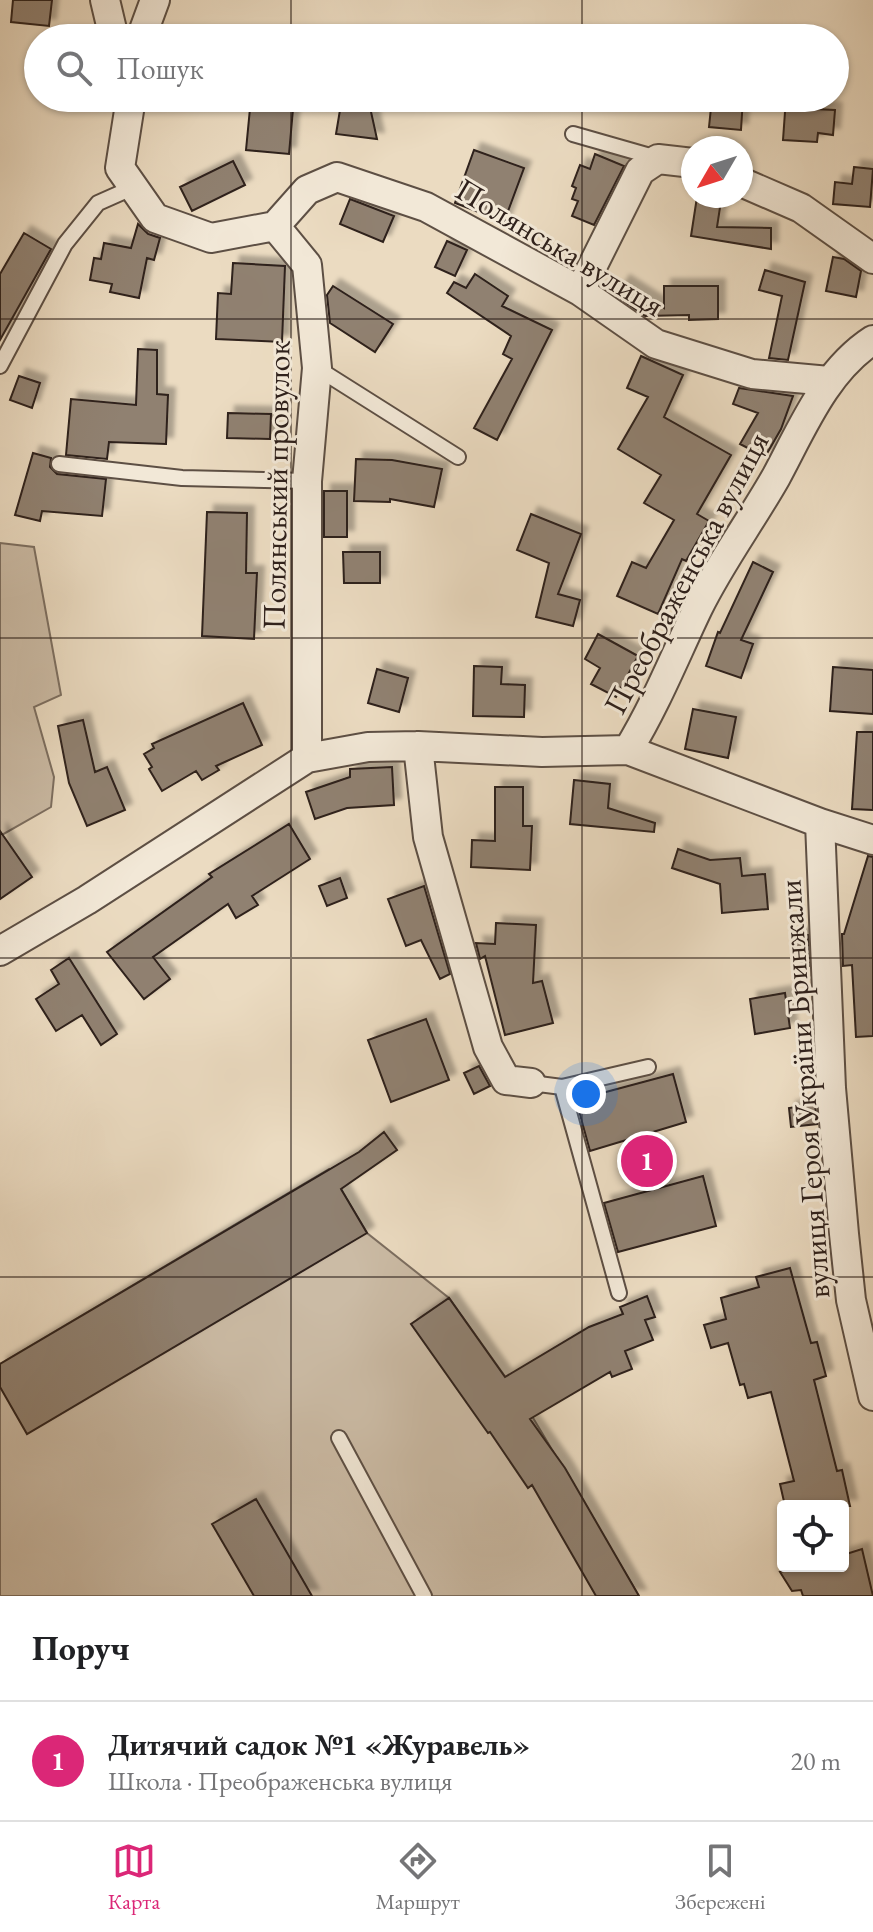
<!DOCTYPE html>
<html lang="uk">
<meta charset="utf-8">
<style>
:root{--surface:#fff;--page:#f2f2f2;--text:#202124;--muted:#757577;--line:#e0e0e0;--accent:#db2777}
body{margin:0;font-family:"EB Garamond",serif;background:var(--page);color:var(--text)}
.controls{position:absolute;right:24px;bottom:24px;display:grid;overflow:hidden;border-radius:8px;box-shadow:0 2px 6px #0004}
.controls button{width:72px;height:72px;display:grid;place-items:center;padding:0;border:0;border-bottom:2px solid var(--line);background:var(--surface);color:var(--text);font:40px sans-serif}
.compass{position:absolute;left:681px;top:136px;width:72px;height:72px;border-radius:50%;background:var(--surface);box-shadow:0 2px 6px #0004;rotate:231deg}
.you{position:absolute;left:586px;top:1094px;width:28px;height:28px;margin:-20px;border:6px solid #fff;border-radius:50%;background:#1a73e8;box-shadow:0 0 0 12px #1a73e833}
.badge{display:grid;place-items:center;width:52px;height:52px;border-radius:50%;background:var(--accent);color:#fff;font-size:26px;font-weight:700}
.pin{position:absolute;translate:-50% -50%;border:4px solid #fff;box-shadow:0 2px 8px #0006}
.list{margin:0;padding:0;list-style:none}
h2{display:flex;justify-content:space-between;align-items:center;height:104px;margin:0;padding:0 32px;font-size:34px}
h2 small{font-size:26px;font-weight:400;color:var(--muted)}
.list li{display:grid;grid-template-columns:52px 1fr auto;gap:24px;align-items:center;box-sizing:border-box;height:120px;padding:0 32px;border-top:2px solid var(--line)}
.list b{display:block;font-size:30px;white-space:nowrap}
.list p{margin:0;font-size:26px;white-space:nowrap;color:var(--muted)}
.list em{font-size:26px;font-style:normal;color:var(--muted)}
.icon{flex:none;width:44px;height:44px;fill:none;stroke:currentColor;stroke-width:2;stroke-linecap:round;stroke-linejoin:round}
.map{position:relative;flex:none;width:873px;height:1596px;overflow:hidden}
.search{position:absolute;background:var(--surface);box-shadow:0 2px 6px #0004;left:24px;right:24px;top:24px;height:88px;display:flex;align-items:center;gap:20px;box-sizing:border-box;padding:0 28px;border-radius:44px;color:var(--muted);font-size:30px}
.sheet{height:224px;background:var(--surface)}
nav{display:flex;justify-content:space-around;align-items:center;box-sizing:border-box;height:112px;border-top:2px solid var(--line);background:var(--surface);font-size:22px;color:var(--muted)}
nav a{display:grid;justify-items:center;gap:4px}
nav .on{color:var(--accent)}
.map>svg:first-child{display:block}
</style>
<div class="map">
<svg width="873" height="1596" viewBox="0 0 873 1596">
<defs>
<filter id="shadow"><feDropShadow dx="7" dy="-7" stdDeviation="2" flood-color="#0004"/></filter>
</defs>
<rect width="100%" height="100%" fill="#ebdbc1"/>
<filter id="stains"><feTurbulence type="fractalNoise" baseFrequency=".0025" numOctaves="4"/><feColorMatrix values="0 0 0 0 .2 0 0 0 0 .09 0 0 0 0 .02 0 0 0 .5 -.17"/></filter>
<radialGradient id="worn" r=".72"><stop offset=".6" stop-color="#630" stop-opacity="0"/><stop offset="1" stop-color="#630" stop-opacity=".3"/></radialGradient>
<path fill="#cbbba5" stroke="#7c6e60" stroke-width="2" d="M 0,543 L 34,547 L 61,695 L 34,707 L 54,777 L 51,807 L 0,836 Z
M 329,1169 L 367,1233 L 449,1298 L 526,1406 L 639,1596 L 0,1596 L 0,1364 Z"/>
<path fill="#908171" stroke="#2e201b" stroke-width="2" filter="url(#shadow)" d="M 13,0 L 52,0 L 49,26 L 11,22 Z
M 251,98 L 294,98 L 289,154 L 246,150 Z
M 342,98 L 368,98 L 377,139 L 336,134 Z
M 712,98 L 743,98 L 741,130 L 709,127 Z
M 786,98 L 814,98 L 814,109 L 835,110 L 833,135 L 818,133 L 817,142 L 783,140 Z
M 474,150 L 524,168 L 504,222 L 455,203 Z
M 595,154 L 624,166 L 594,225 L 572,216 L 578,201 L 572,199 L 576,188 L 572,186 L 580,165 L 590,169 Z
M 233,161 L 245,185 L 192,211 L 180,187 Z
M 854,167 L 873,169 L 870,207 L 833,204 L 835,182 L 852,184 Z
M 697,197 L 721,201 L 717,227 L 771,228 L 771,249 L 691,236 Z
M 350,199 L 394,216 L 383,242 L 340,224 Z
M 138,224 L 148,234 L 160,238 L 154,260 L 147,258 L 139,298 L 110,292 L 112,284 L 90,280 L 94,258 L 101,259 L 104,243 L 131,248 Z
M 24,233 L 51,249 L 0,340 L 0,274 Z
M 447,241 L 467,250 L 455,276 L 435,267 Z
M 833,257 L 844,259 L 861,271 L 856,297 L 826,291 Z
M 233,263 L 285,266 L 282,342 L 216,339 L 218,293 L 231,294 Z
M 765,270 L 805,282 L 788,360 L 769,358 L 782,296 L 759,290 Z
M 475,274 L 508,296 L 502,306 L 552,330 L 497,440 L 474,428 L 512,359 L 503,354 L 511,336 L 447,293 L 454,282 L 466,288 Z
M 623,282 L 664,308 L 664,286 L 718,286 L 718,319 L 689,320 L 689,315 L 645,316 L 615,295 Z
M 333,286 L 393,324 L 375,352 L 330,323 L 327,295 Z
M 138,349 L 157,350 L 157,394 L 168,395 L 166,444 L 109,442 L 107,459 L 66,455 L 71,399 L 136,405 Z
M 641,356 L 683,375 L 664,417 L 731,455 L 697,514 L 709,521 L 686,561 L 682,559 L 658,614 L 617,596 L 632,562 L 646,568 L 674,520 L 644,503 L 661,475 L 618,449 L 648,397 L 627,388 Z
M 19,376 L 40,383 L 32,408 L 10,400 Z
M 739,388 L 793,396 L 781,429 L 765,457 L 740,444 L 758,413 L 733,404 Z
M 228,413 L 271,414 L 270,439 L 227,438 Z
M 33,453 L 51,458 L 50,467 L 57,474 L 106,479 L 102,516 L 42,511 L 40,521 L 15,515 Z
M 356,459 L 392,460 L 442,469 L 434,507 L 390,499 L 390,502 L 354,501 Z
M 324,491 L 347,491 L 347,537 L 324,537 Z
M 207,512 L 247,513 L 246,573 L 257,573 L 254,639 L 202,636 Z
M 531,514 L 581,534 L 558,594 L 580,600 L 573,626 L 536,617 L 549,563 L 517,550 Z
M 343,552 L 380,552 L 380,583 L 344,583 Z
M 753,562 L 773,572 L 741,640 L 753,644 L 741,678 L 706,666 L 718,632 L 720,633 Z
M 598,634 L 638,656 L 616,697 L 591,684 L 600,668 L 585,659 Z
M 474,666 L 502,667 L 501,684 L 525,685 L 524,717 L 473,716 Z
M 833,667 L 873,670 L 873,714 L 830,711 Z
M 377,669 L 408,678 L 399,712 L 368,703 Z
M 243,703 L 262,745 L 216,766 L 219,770 L 202,780 L 196,771 L 162,791 L 149,769 L 152,767 L 144,754 L 154,748 L 152,744 Z
M 693,709 L 736,717 L 728,758 L 685,749 Z
M 83,720 L 95,772 L 107,767 L 125,810 L 87,826 L 69,783 L 58,726 Z
M 857,732 L 873,732 L 873,810 L 852,809 Z
M 392,767 L 394,805 L 347,808 L 315,819 L 306,792 L 350,777 L 350,769 Z
M 574,780 L 610,784 L 608,808 L 655,823 L 654,832 L 570,824 Z
M 495,787 L 523,787 L 523,826 L 532,826 L 530,870 L 471,867 L 472,840 L 495,841 Z
M 289,824 L 310,859 L 252,896 L 258,905 L 236,918 L 228,904 L 153,957 L 170,979 L 144,999 L 107,952 L 212,877 L 209,874 Z
M 0,831 L 32,877 L 0,899 Z
M 678,849 L 710,860 L 740,858 L 742,876 L 765,874 L 768,909 L 722,913 L 720,884 L 672,868 Z
M 868,856 L 873,857 L 873,1036 L 856,1037 L 852,965 L 843,966 L 842,934 L 844,934 Z
M 340,878 L 347,898 L 327,906 L 319,886 Z
M 424,886 L 450,974 L 440,979 L 421,940 L 406,946 L 388,899 Z
M 496,923 L 536,925 L 533,983 L 542,981 L 553,1023 L 505,1035 L 485,956 L 480,959 L 476,943 L 495,944 Z
M 794,935 L 808,935 L 809,966 L 794,967 Z
M 69,958 L 117,1034 L 101,1045 L 82,1015 L 56,1031 L 36,999 L 59,984 L 51,970 Z
M 785,993 L 790,1028 L 755,1034 L 750,999 Z
M 426,1019 L 449,1080 L 391,1102 L 368,1040 Z
M 479,1066 L 490,1086 L 474,1094 L 464,1073 Z
M 673,1074 L 686,1122 L 590,1151 L 576,1100 Z
M 815,1104 L 817,1124 L 791,1127 L 789,1108 Z
M 384,1132 L 397,1150 L 341,1189 L 367,1233 L 27,1434 L 0,1387 L 0,1364 L 359,1152 Z
M 703,1176 L 716,1226 L 618,1252 L 604,1203 Z
M 790,1268 L 811,1343 L 817,1342 L 826,1376 L 814,1380 L 837,1471 L 842,1470 L 850,1506 L 785,1506 L 780,1484 L 794,1481 L 771,1392 L 748,1398 L 744,1384 L 740,1385 L 728,1343 L 711,1348 L 704,1325 L 726,1319 L 721,1298 L 759,1287 L 756,1277 Z
M 647,1296 L 655,1317 L 645,1320 L 653,1340 L 625,1351 L 632,1369 L 612,1377 L 610,1372 L 530,1419 L 565,1468 L 639,1596 L 596,1596 L 532,1485 L 528,1488 L 490,1432 L 488,1433 L 411,1324 L 449,1298 L 505,1377 L 589,1327 L 623,1314 L 620,1307 Z
M 256,1499 L 312,1596 L 254,1596 L 212,1524 Z
M 862,1549 L 873,1596 L 803,1596 L 801,1590 L 792,1591 L 780,1572 L 804,1566 L 843,1566 L 843,1555 Z"/>
<g fill="none" stroke-linecap="round" stroke-linejoin="round">
<defs>
<path id="service" d="M 573,134 L 657,158
M 0,366 L 65,244 L 98,203 L 134,187
M 317,368 L 458,457
M 59,464 L 182,478 L 307,481
M 531,1083 L 562,1087 L 648,1067
M 562,1087 L 619,1293
M 339,1438 L 424,1596"/>
<path id="minor" d="M 105,0 L 114,38
M 141,38 L 155,0
M 131,98 L 120,168 L 155,218 L 211,238 L 275,226
M 741,182 L 801,208 L 873,259
M 275,226 L 307,190 L 337,177 L 426,207 L 580,291 L 656,344 L 752,374 L 829,381
M 275,226 L 307,265 L 317,368 L 307,481 L 307,758
M 580,291 L 640,171 L 658,159 L 693,163
M 418,746 L 428,837 L 488,1047 L 506,1080 L 531,1083
M 628,750 L 820,823 L 873,840
M 820,823 L 831,1088 L 844,1234 L 851,1300 L 873,1396
M 0,951 L 87,900 L 307,758 L 368,747 L 418,746 L 542,752 L 628,750 C 656,704 675,656 698,608 C 720,563 751,521 776,477 C 802,429 825,371 873,340"/>
</defs>
<use href="#service" stroke="#5d4f44" stroke-width="18"/>
<use href="#minor" stroke="#5d4f44" stroke-width="32"/>
<use href="#service" stroke="#f2e8d7" stroke-width="14"/>
<use href="#minor" stroke="#f2e8d7" stroke-width="28"/>
</g>
<path fill="none" stroke="#2e201b" stroke-width="2" stroke-opacity="0.55" d="M 291,0 L 291,38M 582,0 L 582,38M 291,98 L 291,1596M 582,98 L 582,1596M 0,319 L 873,319M 0,638 L 873,638M 0,958 L 873,958M 0,1277 L 873,1277"/>
<g text-anchor="middle" stroke-width="6" stroke-linejoin="round" paint-order="stroke">
<g font-size="32" fill="#2e201b" stroke="#f2e8d7">
<text transform="translate(560 247) rotate(31)" y="11">Полянська вулиця</text>
<text transform="translate(276 485) rotate(-89)" y="11">Полянський провулок</text>
<text transform="translate(686 573) rotate(-62)" y="11">Преображенська вулиця</text>
<text transform="translate(804 1089) rotate(-94)" y="11">вулиця Героя України Бринжали</text>
</g>
</g>
<rect width="100%" height="100%" filter="url(#stains)"/>
<rect width="100%" height="100%" fill="url(#worn)"/>
</svg>
<div class="controls">
<button><svg class="icon" aria-label="locate" viewBox="0 0 24 24"><circle cx="12" cy="12" r="6"/><path d="M12 2v4M12 18v4M2 12h4M18 12h4"/></svg></button>
</div>
<svg class="compass" viewBox="-18 -18 36 36"><path d="M0-13l5 13h-10z" fill="#e53935"/><path d="M0 13l5-13h-10z" fill="#757577"/></svg>
<div class="you"></div>
<div class="pin badge" style="left:647px;top:1161px">1</div>
<div class="search"><svg class="icon" aria-label="search" viewBox="0 0 24 24"><circle cx="10" cy="10" r="6"/><path d="M15 15l6 6"/></svg>Пошук</div>
</div>
<section class="sheet">
<h2>Поруч<small></small></h2>
<ul class="list">
<li><span class="badge">1</span><div><b>Дитячий садок №1 «Журавель»</b><p>Школа · Преображенська вулиця</p></div><em>20 m</em></li>
</ul>
</section>
<nav>
<a class="on"><svg class="icon" aria-label="map" viewBox="0 0 24 24"><path d="M3 6l6-2 6 2 6-2v14l-6 2-6-2-6 2zM9 4v14M15 6v14"/></svg>Карта</a>
<a><svg class="icon" aria-label="directions" viewBox="0 0 24 24"><path d="M12 3l9 9-9 9-9-9zM9 14v-3h6M13 9l2 2-2 2"/></svg>Маршрут</a>
<a><svg class="icon" aria-label="saved" viewBox="0 0 24 24"><path d="M7 4h10v16l-5-4-5 4z"/></svg>Збережені</a>
</nav>
